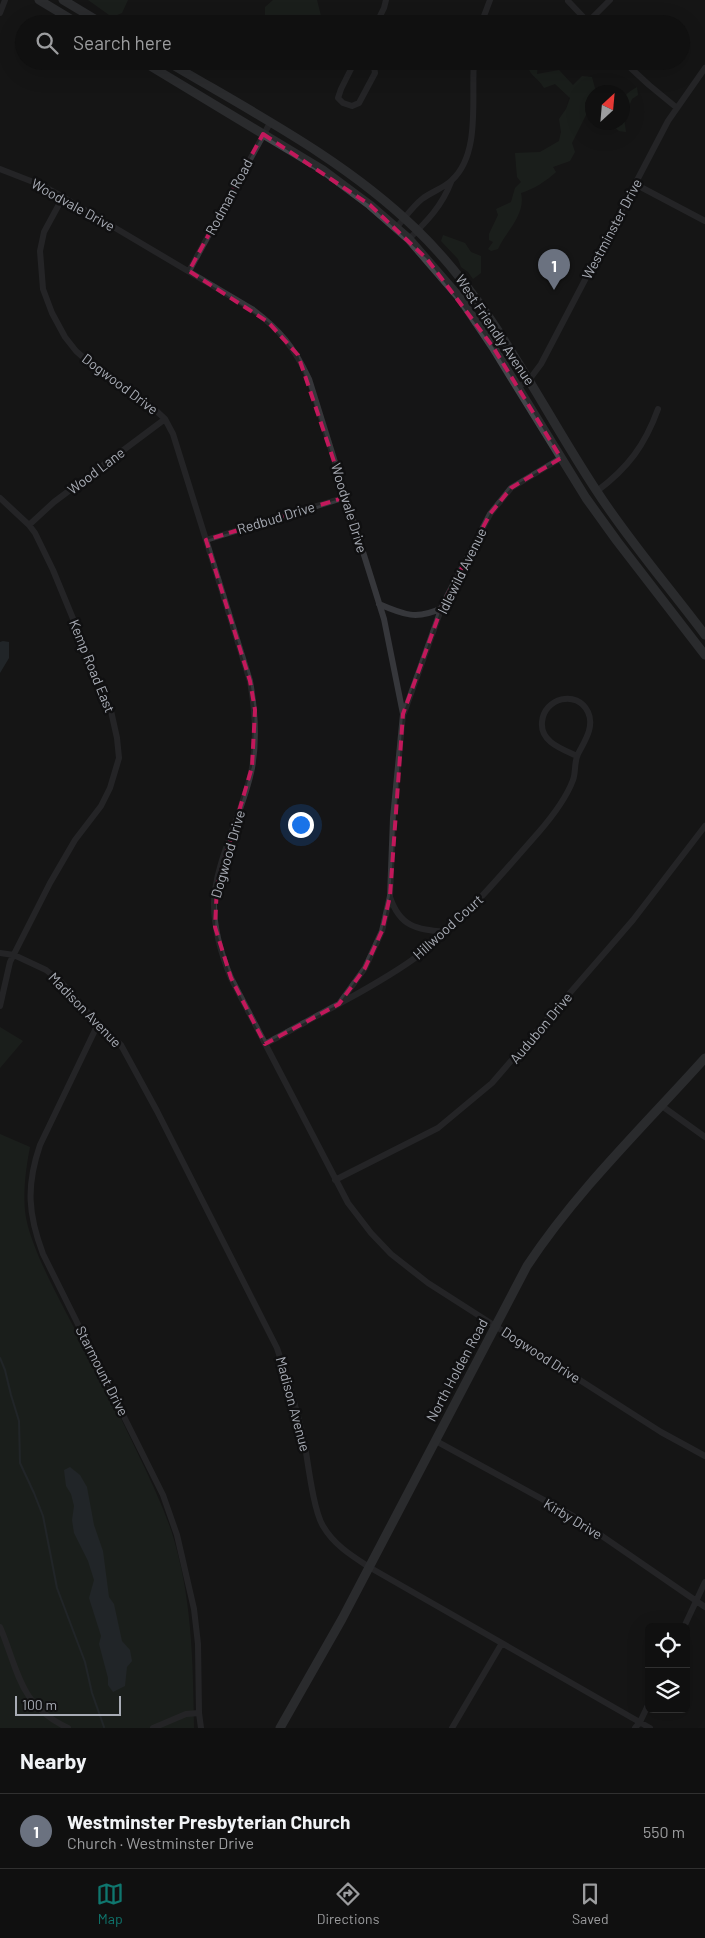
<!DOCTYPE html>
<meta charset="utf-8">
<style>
:root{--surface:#101010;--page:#1e1e1e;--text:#f1f3f6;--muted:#9c9d9f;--line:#303030;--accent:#0f766e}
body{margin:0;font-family:Barlow,sans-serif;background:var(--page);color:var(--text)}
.controls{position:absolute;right:15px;bottom:15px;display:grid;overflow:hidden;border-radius:8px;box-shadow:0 5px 20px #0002}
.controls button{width:45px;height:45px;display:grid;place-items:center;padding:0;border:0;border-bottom:1px solid var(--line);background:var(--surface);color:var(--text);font:25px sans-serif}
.compass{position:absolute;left:585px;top:85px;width:45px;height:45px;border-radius:50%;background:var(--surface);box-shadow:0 5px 20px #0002;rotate:26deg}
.scale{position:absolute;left:15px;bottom:12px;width:106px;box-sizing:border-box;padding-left:5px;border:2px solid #a8acb5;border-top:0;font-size:14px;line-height:18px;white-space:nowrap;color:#a8acb5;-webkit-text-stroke:4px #101011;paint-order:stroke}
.you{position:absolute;left:300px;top:824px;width:18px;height:18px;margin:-12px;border:4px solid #fff;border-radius:50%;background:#1a73e8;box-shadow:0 0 0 8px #1a73e833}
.badge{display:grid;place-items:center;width:32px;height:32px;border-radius:50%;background:var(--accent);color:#fff;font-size:16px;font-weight:700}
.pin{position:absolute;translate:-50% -41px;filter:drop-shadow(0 1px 2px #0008)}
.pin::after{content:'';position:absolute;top:26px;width:18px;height:15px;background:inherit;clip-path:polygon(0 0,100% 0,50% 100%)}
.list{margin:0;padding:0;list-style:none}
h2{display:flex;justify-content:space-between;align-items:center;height:65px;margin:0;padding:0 20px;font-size:21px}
h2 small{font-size:16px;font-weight:400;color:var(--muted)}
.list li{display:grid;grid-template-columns:32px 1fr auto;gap:15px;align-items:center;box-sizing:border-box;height:75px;padding:0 20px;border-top:1px solid var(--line)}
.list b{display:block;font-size:19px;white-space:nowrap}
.list p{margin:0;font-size:16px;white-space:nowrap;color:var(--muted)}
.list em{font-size:16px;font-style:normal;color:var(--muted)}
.icon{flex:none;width:28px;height:28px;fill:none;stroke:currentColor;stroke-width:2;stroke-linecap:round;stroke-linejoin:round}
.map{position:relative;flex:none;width:705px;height:1728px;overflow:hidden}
.search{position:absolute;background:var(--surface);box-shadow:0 5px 20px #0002;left:15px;right:15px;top:15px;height:55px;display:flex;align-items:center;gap:12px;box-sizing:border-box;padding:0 18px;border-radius:28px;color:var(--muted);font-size:19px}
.sheet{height:140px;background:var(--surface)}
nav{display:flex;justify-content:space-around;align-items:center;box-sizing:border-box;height:70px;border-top:1px solid var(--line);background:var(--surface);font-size:14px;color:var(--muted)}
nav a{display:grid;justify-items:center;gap:2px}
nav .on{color:var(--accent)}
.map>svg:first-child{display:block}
</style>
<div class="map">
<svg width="705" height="1728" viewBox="0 0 705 1728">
<rect width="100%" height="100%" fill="#151516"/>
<path fill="#212922" d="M 88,0 L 128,0 L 122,13 L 112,17 Z
M 273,0 L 317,0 L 322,20 L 317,24 L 265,24 L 265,7 Z
M 533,61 L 536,61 L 538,64 L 537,74 L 559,70 L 573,85 L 582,76 L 592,77 L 596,92 L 592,92 L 592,102 L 588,97 L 585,103 L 587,113 L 572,143 L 575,152 L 570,161 L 553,167 L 556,172 C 548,180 532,190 521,193 C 526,215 506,231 498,249 L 491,251 L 488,249 L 493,242 L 489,240 L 489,234 L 498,215 L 496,209 L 511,202 L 515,188 L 521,182 L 517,177 L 515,153 L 540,152 L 559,141 L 561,132 L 559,119 L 566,109 L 570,98 L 555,84 L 544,88 C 539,79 532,77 528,68 Z
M 637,87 L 638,95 L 632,99 L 624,119 L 626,132 L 619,131 L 610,123 L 622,122 C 622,103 618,98 637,87 Z
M 443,235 L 465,243 L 471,252 L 481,256 L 481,273 L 473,279 L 468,272 L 461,267 L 458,259 L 441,241 Z
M 0,1027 L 23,1041 L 0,1068 Z
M 0,1134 L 30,1147 C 26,1167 23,1190 25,1211 C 28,1242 56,1293 71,1322 C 94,1366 117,1409 138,1454 C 150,1479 162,1504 171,1530 C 192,1595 193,1660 194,1728 L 0,1728 Z"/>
<path fill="#2f383e" d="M 3,641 L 9,642 L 9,658 L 0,673 L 0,642 Z
M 70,1467 L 80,1475 L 87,1487 L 94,1525 L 103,1551 L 109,1597 L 114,1604 L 122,1641 L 130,1650 L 132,1661 L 127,1667 L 125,1686 L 113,1692 L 108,1685 L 108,1678 L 99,1644 L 101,1636 L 89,1598 L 94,1580 L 88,1561 L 74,1533 L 72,1520 L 74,1506 L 71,1494 L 66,1486 L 64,1470 Z"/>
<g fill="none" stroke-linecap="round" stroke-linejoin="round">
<path stroke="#2f383e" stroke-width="2" d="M 0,1358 L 5,1370 L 11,1395 L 19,1421 L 20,1463 L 34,1493 L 43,1516 L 57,1588 L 85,1662 L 92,1693 L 104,1727"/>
<path stroke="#36373b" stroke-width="6" d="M 568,1 L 590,24
M 0,13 L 5,0
M 588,22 L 610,0
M 376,24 L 384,8 L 386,0
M 481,24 L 490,0
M 355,61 L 341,89 L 338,98 L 343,103 L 352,106 L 359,103 L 375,73 L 373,61
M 623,61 L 649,85 L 677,108
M 0,169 L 41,185 L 63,197 L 252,309 C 280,330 294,347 309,379 L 384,619 L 403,714 L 393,818 L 390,896 L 382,931 L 365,968 L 339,1004
M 635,184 L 705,221
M 63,197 L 44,232 L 40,251 L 43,289 L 52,313 L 65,337 L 76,351 L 93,366 L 150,405 L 165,419 L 173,434 L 250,681 C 255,709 257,740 252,768 C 244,811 214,863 214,904 C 214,931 221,954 231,978 L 348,1203 L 371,1233 L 391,1254 L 428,1283 L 661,1432 L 705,1456
M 396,228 C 404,219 413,206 422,199 C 431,192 444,188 452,180 C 481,153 471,98 474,61
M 409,239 C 427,221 442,206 451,182
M 189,271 L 270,123
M 518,387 L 529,380 L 541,364 L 668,121 L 705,68
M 597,491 C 628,468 645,445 658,409
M 0,498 L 29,525 L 35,533 L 53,570 L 111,711 L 117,738 L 119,758 L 110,788 L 101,806 L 75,840 L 50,883 L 10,962 L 0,1006
M 29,525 L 54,502 L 165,419
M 206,540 L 346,497
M 379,604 C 404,615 417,620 442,608
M 404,713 L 443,604 L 490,514 L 511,488 L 561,458
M 390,897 C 400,927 416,929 445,932
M 0,953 L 14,955 L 46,970 L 61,982 L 98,1024 L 121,1045 L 157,1111 L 277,1348 C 287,1378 297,1409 304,1440 C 308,1462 313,1509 323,1526 C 334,1545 352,1556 369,1567 L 650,1728
M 98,1024 L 40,1145 C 26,1186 28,1214 43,1254 L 163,1495 L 177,1535 L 194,1609 L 198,1644 L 199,1713 L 201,1728
M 265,1044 C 290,1031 314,1017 339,1004 C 366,989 394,974 419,955 C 464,920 500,876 538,833 C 551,818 566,799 573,780 C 576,772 574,762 578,754 C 584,742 595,727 588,712 C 577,689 544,698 542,722 C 540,742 562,749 577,756
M 662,1106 L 705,1137
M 335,1180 L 438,1128 L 492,1083 L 633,920 L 705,826
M 436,1441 L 573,1516 L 705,1607
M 0,1627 C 19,1672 19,1705 68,1728
M 684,1627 L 705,1582
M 153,1728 L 186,1714 L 199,1713
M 452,1728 L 502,1643
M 635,1728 L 640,1722 L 649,1703"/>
<path stroke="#44464b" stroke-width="9" d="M 39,0 L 79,24
M 63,0 L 103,24
M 142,61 L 323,170 L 370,205 L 409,239 L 460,298 L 493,347 L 586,498 L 617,541 L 705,655
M 166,61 C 252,112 344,159 416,229 C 493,303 538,402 596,490 C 629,541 669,587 705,635
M 280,1728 L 342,1619 L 527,1266 C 578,1189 644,1126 705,1058"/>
</g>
<path d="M0 0H705V1728H0ZM 263,134 L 370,205 L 427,259 L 493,347 L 561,458 L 511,488 L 490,514 L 443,604 L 403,714 L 390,896 L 382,931 L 365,968 L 339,1004 L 265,1044 L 231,978 L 215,927 L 217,886 L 252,767 L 255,710 L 250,681 L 206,540 L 346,497 L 298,355 L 268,322 L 189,271 Z" fill="#151516" fill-opacity=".55" fill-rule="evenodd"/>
<path fill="none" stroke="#c2185b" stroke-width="4" stroke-dasharray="10 6" stroke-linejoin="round" d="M 263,134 L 370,205 L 427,259 L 493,347 L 561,458 L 511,488 L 490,514 L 443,604 L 403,714 L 390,896 L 382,931 L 365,968 L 339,1004 L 265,1044 L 231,978 L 215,927 L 217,886 L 252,767 L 255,710 L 250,681 L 206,540 L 346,497 L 298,355 L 268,322 L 189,271 Z"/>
<g text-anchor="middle" stroke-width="5" stroke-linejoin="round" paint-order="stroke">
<g font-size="14" fill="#a8acb5" stroke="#101011">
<text transform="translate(229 197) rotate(-62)" y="5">Rodman Road</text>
<text transform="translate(73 205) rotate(29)" y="5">Woodvale Drive</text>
<text transform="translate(612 229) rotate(-62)" y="5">Westminster Drive</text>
<text transform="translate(495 330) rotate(56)" y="5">West Friendly Avenue</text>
<text transform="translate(120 384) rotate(37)" y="5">Dogwood Drive</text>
<text transform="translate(96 471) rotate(-37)" y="5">Wood Lane</text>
<text transform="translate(349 508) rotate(73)" y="5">Woodvale Drive</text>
<text transform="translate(276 518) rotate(-17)" y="5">Redbud Drive</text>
<text transform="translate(462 571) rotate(-64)" y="5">Idlewild Avenue</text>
<text transform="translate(92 666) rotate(68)" y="5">Kemp Road East</text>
<text transform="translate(228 854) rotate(-74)" y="5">Dogwood Drive</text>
<text transform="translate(448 927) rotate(-42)" y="5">Hillwood Court</text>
<text transform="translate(85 1010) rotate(46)" y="5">Madison Avenue</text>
<text transform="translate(541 1028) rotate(-50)" y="5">Audubon Drive</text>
<text transform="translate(541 1355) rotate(33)" y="5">Dogwood Drive</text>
<text transform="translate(457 1370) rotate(-62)" y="5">North Holden Road</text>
<text transform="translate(102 1371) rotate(63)" y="5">Starmount Drive</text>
<text transform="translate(293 1404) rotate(75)" y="5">Madison Avenue</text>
<text transform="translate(573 1519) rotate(31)" y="5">Kirby Drive</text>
</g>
</g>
</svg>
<div class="controls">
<button><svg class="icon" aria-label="locate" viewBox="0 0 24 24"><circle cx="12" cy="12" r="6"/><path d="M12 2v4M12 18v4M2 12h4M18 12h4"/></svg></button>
<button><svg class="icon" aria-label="layers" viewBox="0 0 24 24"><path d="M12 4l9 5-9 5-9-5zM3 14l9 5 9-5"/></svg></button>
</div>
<svg class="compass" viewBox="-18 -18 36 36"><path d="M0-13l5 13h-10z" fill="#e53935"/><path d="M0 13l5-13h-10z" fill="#9c9d9f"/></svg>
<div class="scale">100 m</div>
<div class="you"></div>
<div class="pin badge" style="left:554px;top:290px;background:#6b7280">1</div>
<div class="search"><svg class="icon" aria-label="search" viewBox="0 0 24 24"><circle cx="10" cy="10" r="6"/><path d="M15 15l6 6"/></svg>Search here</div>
</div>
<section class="sheet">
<h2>Nearby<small></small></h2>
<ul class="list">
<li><span class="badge" style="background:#6b7280">1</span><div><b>Westminster Presbyterian Church</b><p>Church · Westminster Drive</p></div><em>550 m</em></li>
</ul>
</section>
<nav>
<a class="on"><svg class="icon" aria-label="map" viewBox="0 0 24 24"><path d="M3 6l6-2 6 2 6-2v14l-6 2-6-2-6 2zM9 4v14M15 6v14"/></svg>Map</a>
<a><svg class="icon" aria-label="directions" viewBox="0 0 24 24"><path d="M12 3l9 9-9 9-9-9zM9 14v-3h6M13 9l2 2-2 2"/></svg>Directions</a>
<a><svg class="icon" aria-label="saved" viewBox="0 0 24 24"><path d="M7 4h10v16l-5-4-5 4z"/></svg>Saved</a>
</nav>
